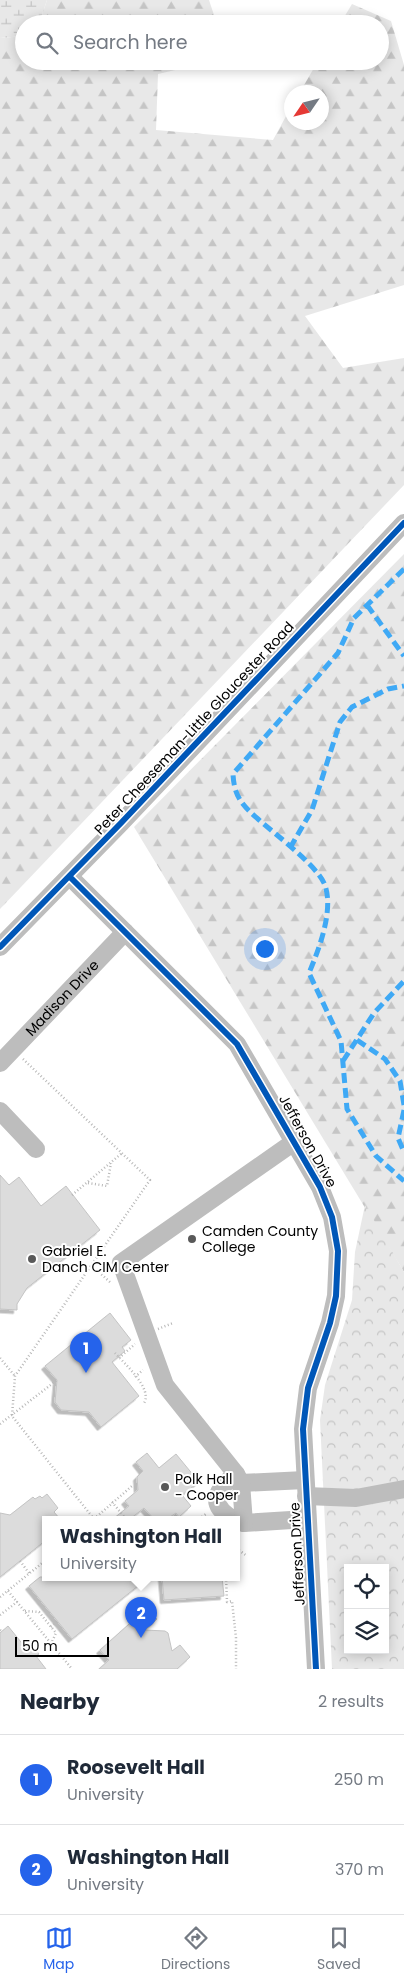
<!DOCTYPE html>
<style>
:root{--surface:#fff;--page:#f2f2f3;--text:#1f2937;--muted:#747a83;--line:#e0e1e3;--accent:#2563eb}
body{margin:0;font-family:Poppins,sans-serif;background:var(--page);color:var(--text)}
.controls{position:absolute;right:15px;bottom:15px;display:grid;overflow:hidden;border-radius:0px;box-shadow:0 2px 12px #0003}
.controls button{width:45px;height:45px;display:grid;place-items:center;padding:0;border:0;border-bottom:1px solid var(--line);background:var(--surface);color:var(--text);font:25px sans-serif}
.compass{position:absolute;left:284px;top:85px;width:45px;height:45px;border-radius:50%;background:var(--surface);box-shadow:0 2px 12px #0003;rotate:235deg}
.scale{position:absolute;left:15px;bottom:12px;width:94px;box-sizing:border-box;padding-left:5px;border:2px solid #000;border-top:0;font-size:14px;line-height:18px;white-space:nowrap;color:#000;-webkit-text-stroke:4px #fff;paint-order:stroke}
.you{position:absolute;left:264px;top:948px;width:18px;height:18px;margin:-12px;border:4px solid #fff;border-radius:50%;background:#1a73e8;box-shadow:0 0 0 8px #1a73e833}
.badge{display:grid;place-items:center;width:32px;height:32px;border-radius:50%;background:var(--accent);color:#fff;font-size:16px;font-weight:700}
.pin{position:absolute;translate:-50% -41px;filter:drop-shadow(0 1px 2px #0008)}
.pin::after{content:'';position:absolute;top:26px;width:18px;height:15px;background:inherit;clip-path:polygon(0 0,100% 0,50% 100%)}
.popup{position:absolute;left:42px;top:1516px;width:198px;height:65px;box-sizing:border-box;display:grid;place-content:center;border-radius:0px;background:var(--surface);filter:drop-shadow(0 1px 4px #0005);font-size:16px;white-space:nowrap;color:var(--muted)}
.popup b{font-size:19px;color:var(--text)}
.popup::after{content:'';position:absolute;left:50%;top:100%;margin-left:-10px;border:10px solid transparent;border-top-color:var(--surface)}
.list{margin:0;padding:0;list-style:none}
h2{display:flex;justify-content:space-between;align-items:center;height:65px;margin:0;padding:0 20px;font-size:21px}
h2 small{font-size:16px;font-weight:400;color:var(--muted)}
.list li{display:grid;grid-template-columns:32px 1fr auto;gap:15px;align-items:center;box-sizing:border-box;height:90px;padding:0 20px;border-top:1px solid var(--line)}
.list b{display:block;font-size:19px;white-space:nowrap}
.list p{margin:0;font-size:16px;white-space:nowrap;color:var(--muted)}
.list em{font-size:16px;font-style:normal;color:var(--muted)}
.icon{flex:none;width:28px;height:28px;fill:none;stroke:currentColor;stroke-width:2;stroke-linecap:round;stroke-linejoin:round}
.map{position:relative;flex:none;width:404px;height:1669px;overflow:hidden}
.search{position:absolute;background:var(--surface);box-shadow:0 2px 12px #0003;left:15px;right:15px;top:15px;height:55px;display:flex;align-items:center;gap:12px;box-sizing:border-box;padding:0 18px;border-radius:28px;color:var(--muted);font-size:19px}
.sheet{height:245px;background:var(--surface)}
nav{display:flex;justify-content:space-around;align-items:center;box-sizing:border-box;height:70px;border-top:1px solid var(--line);background:var(--surface);font-size:14px;color:var(--muted)}
nav a{display:grid;justify-items:center;gap:2px}
nav .on{color:var(--accent)}
.map>svg:first-child{display:block}
</style>
<div class="map">
<svg width="404" height="1669" viewBox="0 0 404 1669">
<defs>
<pattern id="forest-firs" width="22" height="20" patternUnits="userSpaceOnUse" patternTransform="scale(1.25)"><rect width="22" height="20" fill="#e8e8e8"/><path d="M5 1l3.5 6h-7zM16 11l3.5 6h-7z" fill="#c5c5c5"/></pattern>
<pattern id="wetland-marsh" width="20" height="14" patternUnits="userSpaceOnUse" patternTransform="scale(1.25)"><rect width="20" height="14" fill="#e8e8e8"/><path d="M1 5h8M5 5V1M11 12h8M15 12V8" fill="none" stroke="#c5c5c5"/></pattern>
<pattern id="park-crowns" width="20" height="18" patternUnits="userSpaceOnUse" patternTransform="scale(1.25)"><rect width="20" height="18" fill="#e8e8e8"/><path d="M2 6a3 3 0 1 1 6 0M12 15a3 3 0 1 1 6 0" fill="none" stroke="#c5c5c5"/></pattern>
<filter id="shadow"><feDropShadow dx="-3.5" dy="3.5" stdDeviation="0" flood-color="#0004"/></filter>
</defs>
<rect width="100%" height="100%" fill="#fff"/>
<path fill="url(#forest-firs)" d="M 47,0 L 209,0 L 217,24 L 39,24 Z
M 352,4 L 391,21 L 404,65 L 404,285 L 305,316 L 343,368 L 404,358 L 404,485 L 0,909 L 0,38 L 24,36 L 24,61 L 214,61 L 158,74 L 156,130 L 273,140 L 291,107 L 292,122 L 322,122 L 322,92 L 300,92 L 318,61 L 380,61 L 380,24 L 340,24 Z
M 404,554 L 404,1272 L 134,827 Z"/>
<path fill="url(#wetland-marsh)" d="M 0,0 L 47,0 L 39,24 L 24,24 L 24,36 L 0,38 Z"/>
<path fill="url(#park-crowns)" fill-rule="evenodd" d="M 365,1205 L 404,1272 L 404,1669 L 332,1669 L 320,1420 L 325,1385 L 352,1300 L 355,1252 ZM 348,1568 L 385,1568 L 385,1650 L 348,1650 Z"/>
<path fill="#dcdcdc" stroke="#c4c4c4" filter="url(#shadow)" d="M 0,1175 L 9,1185 L 19,1177 L 41,1206 L 66,1186 L 100,1230 L 27,1288 L 17,1304 L 17,1310 L 0,1309 Z
M 110,1313 L 131,1340 L 122,1347 L 125,1351 L 112,1362 L 139,1396 L 101,1427 L 89,1412 L 61,1410 L 55,1402 L 57,1380 L 45,1366 Z
M 147,1453 L 159,1468 L 176,1454 L 199,1482 L 182,1495 L 191,1506 L 179,1517 L 176,1513 L 167,1519 L 154,1519 L 144,1508 L 130,1519 L 113,1519 L 129,1506 L 125,1501 L 138,1490 L 137,1477 L 143,1471 L 136,1462 Z
M 47,1494 L 58,1508 L 54,1512 L 60,1519 L 46,1519 L 46,1540 L 0,1577 L 0,1513 L 10,1515 L 33,1497 L 35,1499 L 40,1496 L 42,1498 Z
M 40,1577 L 149,1577 L 72,1639 L 29,1586 Z
M 162,1577 L 222,1577 L 224,1596 L 164,1600 Z
M 147,1608 L 157,1619 L 145,1630 L 165,1631 L 168,1633 L 172,1651 L 180,1645 L 190,1657 L 177,1669 L 99,1669 L 109,1660 L 100,1650 Z
M 8,1626 L 25,1647 L 30,1643 L 39,1654 L 36,1656 L 46,1669 L 0,1669 L 0,1633 Z"/>
<g fill="none" stroke-linecap="round" stroke-linejoin="round">
<path stroke="#b8b8b8" stroke-width="2.5" stroke-dasharray="1 2.5" stroke-linecap="butt" d="M 23,1059 L 150,1180 L 15,1376 L 12,1416 L 94,1519
M 88,1183 L 107,1186 L 111,1163
M 72,1195 L 122,1153
M 91,1265 L 111,1283
M 158,1329 L 173,1323
M 115,1353 C 125,1364 153,1389 144,1403
M 0,1358 L 15,1376
M 119,1358 L 135,1344
M 135,1377 L 143,1370
M 0,1424 L 57,1380
M 112,1502 L 126,1519
M 94,1519 L 132,1486
M 199,1519 L 206,1514
M 236,1548 L 247,1556
M 20,1561 L 29,1573
M 226,1577 L 227,1602 L 232,1601 L 236,1638 L 236,1669
M 8,1591 L 17,1602
M 0,1597 L 46,1560
M 25,1611 L 39,1612 L 56,1633 L 51,1644
M 0,1615 L 17,1602 L 72,1669
M 51,1627 L 57,1621
M 0,1630 L 1,1631"/>
<g stroke="#bdbdbd" stroke-width="18">
<path d="M 70,877 L 237,1044 L 320,1187 L 332,1217 L 338,1251 L 336,1296 L 330,1323 L 308,1388 L 303,1429 L 316,1669"/>
<path d="M 0,947 L 121,823 L 404,523"/>
<path id="s1" d="M 0,1063 L 125,932"/>
<path d="M 0,1111 L 36,1149"/>
<path d="M 241,1483 L 305,1480"/>
<path d="M 306,1496 L 356,1498 L 404,1489"/>
<path d="M 233,1519 C 206,1504 218,1488 236,1474"/>
<path d="M 236,1520 L 244,1523 L 307,1519"/>
<path d="M 244,1523 L 241,1483 L 236,1474 L 165,1385 L 121,1263 L 294,1142"/>
</g>
<path stroke="#3fa9f5" stroke-width="5" stroke-dasharray="10 5" stroke-linecap="butt" d="M 404,569 L 354,618 L 338,653 L 233,774 C 234,796 242,805 258,819 C 275,834 315,864 324,883 C 335,908 319,949 309,973 L 341,1041 L 347,1109 L 376,1156 L 404,1181
M 367,605 L 404,656
M 290,848 L 312,810 L 340,722 L 352,707 L 388,689 L 404,686
M 357,1040 L 385,1059 L 400,1081 L 404,1105
M 343,1061 L 374,1013 L 404,981
M 404,1110 L 398,1138 L 404,1152"/>
<defs>
<path id="cycleway" d="M 70,877 L 237,1044 L 320,1187 L 332,1217 L 338,1251 L 336,1296 L 330,1323 L 308,1388 L 303,1429 L 316,1669
M 0,947 L 121,823 L 404,523"/>
</defs>
<use href="#cycleway" stroke="#fff" stroke-width="9"/>
<use href="#cycleway" stroke="#0057b8" stroke-width="6"/>
</g>
<g fill="#595959" stroke="#fff" stroke-width="2">
<circle cx="192" cy="1239" r="5"/>
<circle cx="32" cy="1259" r="5"/>
<circle cx="165" cy="1487" r="5"/>
</g>
<g text-anchor="middle" stroke-width="4" stroke-linejoin="round" paint-order="stroke">
<g font-size="14" fill="#000" stroke="#fff">
<text transform="translate(194 728) rotate(-47)" y="5">Peter Cheeseman-Little Gloucester Road</text>
<text dy="5" stroke="none"><textPath href="#s1" startOffset="90">Madison Drive</textPath></text>
<text transform="translate(308 1141) rotate(61)" y="5">Jefferson Drive</text>
<text transform="translate(297 1554) rotate(-93)" y="5">Jefferson Drive</text>
</g>
<g font-size="14" fill="#000" stroke="#fff" text-anchor="start">
<text x="202" y="1236">Camden County<tspan x="202" dy="16">College</tspan></text>
<text x="42" y="1256">Gabriel E.<tspan x="42" dy="16">Danch CIM Center</tspan></text>
<text x="175" y="1484">Polk Hall<tspan x="175" dy="16">- Cooper</tspan></text>
</g>
</g>
</svg>
<div class="controls">
<button><svg class="icon" aria-label="locate" viewBox="0 0 24 24"><circle cx="12" cy="12" r="6"/><path d="M12 2v4M12 18v4M2 12h4M18 12h4"/></svg></button>
<button><svg class="icon" aria-label="layers" viewBox="0 0 24 24"><path d="M12 4l9 5-9 5-9-5zM3 14l9 5 9-5"/></svg></button>
</div>
<svg class="compass" viewBox="-18 -18 36 36"><path d="M0-13l5 13h-10z" fill="#e53935"/><path d="M0 13l5-13h-10z" fill="#747a83"/></svg>
<div class="scale">50 m</div>
<div class="you"></div>
<div class="pin badge" style="left:86px;top:1373px">1</div>
<div class="pin badge" style="left:141px;top:1638px">2</div>
<div class="popup"><b>Washington Hall</b>University</div>
<div class="search"><svg class="icon" aria-label="search" viewBox="0 0 24 24"><circle cx="10" cy="10" r="6"/><path d="M15 15l6 6"/></svg>Search here</div>
</div>
<section class="sheet">
<h2>Nearby<small>2 results</small></h2>
<ul class="list">
<li><span class="badge">1</span><div><b>Roosevelt Hall</b><p>University</p></div><em>250 m</em></li>
<li><span class="badge">2</span><div><b>Washington Hall</b><p>University</p></div><em>370 m</em></li>
</ul>
</section>
<nav>
<a class="on"><svg class="icon" aria-label="map" viewBox="0 0 24 24"><path d="M3 6l6-2 6 2 6-2v14l-6 2-6-2-6 2zM9 4v14M15 6v14"/></svg>Map</a>
<a><svg class="icon" aria-label="directions" viewBox="0 0 24 24"><path d="M12 3l9 9-9 9-9-9zM9 14v-3h6M13 9l2 2-2 2"/></svg>Directions</a>
<a><svg class="icon" aria-label="saved" viewBox="0 0 24 24"><path d="M7 4h10v16l-5-4-5 4z"/></svg>Saved</a>
</nav>
